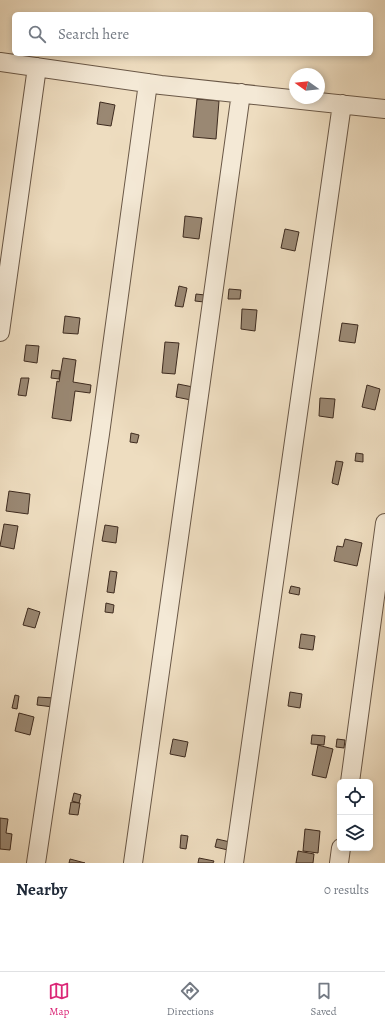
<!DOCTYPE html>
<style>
:root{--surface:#fff;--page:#f2f2f3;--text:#1f2937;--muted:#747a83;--line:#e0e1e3;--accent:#db2777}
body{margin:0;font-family:Alegreya,serif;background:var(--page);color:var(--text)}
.controls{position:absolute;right:12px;bottom:12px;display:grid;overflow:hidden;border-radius:6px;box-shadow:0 2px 6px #0003}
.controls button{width:36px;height:36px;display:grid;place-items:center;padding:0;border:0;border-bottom:1px solid var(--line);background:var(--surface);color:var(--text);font:20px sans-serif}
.compass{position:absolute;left:289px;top:68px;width:36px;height:36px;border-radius:50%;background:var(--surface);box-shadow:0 2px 6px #0003;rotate:285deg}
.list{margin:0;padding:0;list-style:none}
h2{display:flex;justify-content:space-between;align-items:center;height:52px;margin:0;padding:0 16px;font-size:17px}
h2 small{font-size:13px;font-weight:400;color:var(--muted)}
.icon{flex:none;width:22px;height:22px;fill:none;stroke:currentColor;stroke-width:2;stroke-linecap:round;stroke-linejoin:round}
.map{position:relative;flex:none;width:385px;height:863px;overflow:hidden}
.search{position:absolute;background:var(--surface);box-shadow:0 2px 6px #0003;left:12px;right:12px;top:12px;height:44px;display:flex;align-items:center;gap:10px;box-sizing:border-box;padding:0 14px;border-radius:6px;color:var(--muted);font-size:15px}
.sheet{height:108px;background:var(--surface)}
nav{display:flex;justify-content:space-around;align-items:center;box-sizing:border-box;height:56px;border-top:1px solid var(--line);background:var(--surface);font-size:11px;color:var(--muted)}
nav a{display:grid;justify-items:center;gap:2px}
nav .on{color:var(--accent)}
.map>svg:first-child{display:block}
</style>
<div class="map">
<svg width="385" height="863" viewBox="0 0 385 863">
<rect width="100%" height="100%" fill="#eeddc0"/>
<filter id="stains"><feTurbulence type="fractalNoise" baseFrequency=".005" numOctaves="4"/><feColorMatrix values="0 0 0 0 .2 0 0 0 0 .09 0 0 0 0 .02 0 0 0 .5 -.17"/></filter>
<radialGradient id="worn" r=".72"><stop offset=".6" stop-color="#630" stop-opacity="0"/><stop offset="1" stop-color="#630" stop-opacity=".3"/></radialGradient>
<path fill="#9a8873" stroke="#3e2b1f" d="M 197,99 L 219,101 L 216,139 L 193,137 Z
M 100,102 L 115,105 L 111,126 L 97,124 Z
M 185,216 L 202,218 L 199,239 L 183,237 Z
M 285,229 L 299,232 L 295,251 L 281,248 Z
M 179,286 L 187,288 L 183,307 L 175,306 Z
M 229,289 L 241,290 L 240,299 L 228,299 Z
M 196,294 L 205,295 L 204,302 L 195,301 Z
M 242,309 L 257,310 L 255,331 L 241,329 Z
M 65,316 L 80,318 L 78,334 L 63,333 Z
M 342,323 L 358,325 L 355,343 L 339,341 Z
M 165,342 L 179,343 L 175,374 L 162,373 Z
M 26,345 L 39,346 L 37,363 L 24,361 Z
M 63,358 L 76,360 L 73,382 L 91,385 L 90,393 L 75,391 L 71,421 L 52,418 L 57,381 L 59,382 Z
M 52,370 L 60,371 L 59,379 L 51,378 Z
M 21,378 L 29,378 L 26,396 L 18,395 Z
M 178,384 L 193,387 L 191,400 L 176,397 Z
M 367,385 L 380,389 L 375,410 L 362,407 Z
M 320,398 L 335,399 L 333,418 L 319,416 Z
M 131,433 L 139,435 L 137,443 L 130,442 Z
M 356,453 L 363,454 L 363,462 L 355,461 Z
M 336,461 L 343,462 L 338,485 L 332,483 Z
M 9,491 L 30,494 L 28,514 L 6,511 Z
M 4,524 L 18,526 L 14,549 L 0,546 Z
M 105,525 L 118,527 L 116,543 L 102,541 Z
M 345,539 L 362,543 L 357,566 L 334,561 L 337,546 L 343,547 Z
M 110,571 L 117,572 L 114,593 L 107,592 Z
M 291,586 L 300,588 L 299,595 L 289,593 Z
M 106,603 L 114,605 L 113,613 L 105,612 Z
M 28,608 L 40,612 L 35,628 L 23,625 Z
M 301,634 L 315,636 L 313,650 L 299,648 Z
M 290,692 L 302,694 L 300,708 L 288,706 Z
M 15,695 L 19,696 L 17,709 L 12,708 Z
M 38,697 L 54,698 L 53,707 L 37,705 Z
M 19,713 L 34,717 L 30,735 L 15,731 Z
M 312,735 L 325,736 L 324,745 L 311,744 Z
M 173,739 L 188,742 L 185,757 L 170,754 Z
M 337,739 L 345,740 L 344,748 L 336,747 Z
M 318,745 L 333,749 L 326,778 L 312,775 Z
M 74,793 L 81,795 L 79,803 L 72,801 Z
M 71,802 L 80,803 L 78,815 L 69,814 Z
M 0,818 L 8,819 L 6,833 L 12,834 L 10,850 L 0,849 Z
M 305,829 L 320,831 L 318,853 L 303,851 Z
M 181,835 L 188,836 L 186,849 L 180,848 Z
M 217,839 L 230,842 L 228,850 L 215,847 Z
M 298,851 L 314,854 L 313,863 L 296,863 Z
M 199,858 L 214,861 L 213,863 L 198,863 Z
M 70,859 L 85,863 L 69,863 Z"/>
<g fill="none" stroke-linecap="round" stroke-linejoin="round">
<defs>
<path id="minor" d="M 0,62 L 161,85 L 385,109
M 0,332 L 37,67
M 350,782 L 385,523
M 36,863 L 100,434 L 148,83
M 133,863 L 201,381 L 241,93
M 234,863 L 342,104
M 339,863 L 341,848"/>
</defs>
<use href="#minor" stroke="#6a5847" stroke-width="20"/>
<use href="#minor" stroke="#f4e9d6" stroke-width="18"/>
</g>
<rect width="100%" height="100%" filter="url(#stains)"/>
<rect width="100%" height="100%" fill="url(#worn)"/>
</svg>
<div class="controls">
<button><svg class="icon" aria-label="locate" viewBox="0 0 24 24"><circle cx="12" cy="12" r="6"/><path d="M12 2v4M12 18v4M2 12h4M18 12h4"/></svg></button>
<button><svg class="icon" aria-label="layers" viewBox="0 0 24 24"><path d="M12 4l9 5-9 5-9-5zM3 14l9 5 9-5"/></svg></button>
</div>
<svg class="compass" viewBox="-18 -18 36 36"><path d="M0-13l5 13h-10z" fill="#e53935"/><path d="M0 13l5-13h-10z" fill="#747a83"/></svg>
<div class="search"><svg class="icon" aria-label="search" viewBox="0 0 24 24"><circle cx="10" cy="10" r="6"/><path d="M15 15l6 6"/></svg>Search here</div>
</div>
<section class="sheet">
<h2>Nearby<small>0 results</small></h2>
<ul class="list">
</ul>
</section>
<nav>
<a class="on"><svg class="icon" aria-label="map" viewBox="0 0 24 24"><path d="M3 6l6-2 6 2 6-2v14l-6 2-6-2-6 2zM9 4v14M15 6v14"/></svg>Map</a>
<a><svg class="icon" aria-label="directions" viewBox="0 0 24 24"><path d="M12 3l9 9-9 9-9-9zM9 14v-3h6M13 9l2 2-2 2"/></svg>Directions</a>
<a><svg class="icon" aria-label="saved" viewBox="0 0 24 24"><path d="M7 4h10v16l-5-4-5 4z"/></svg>Saved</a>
</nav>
